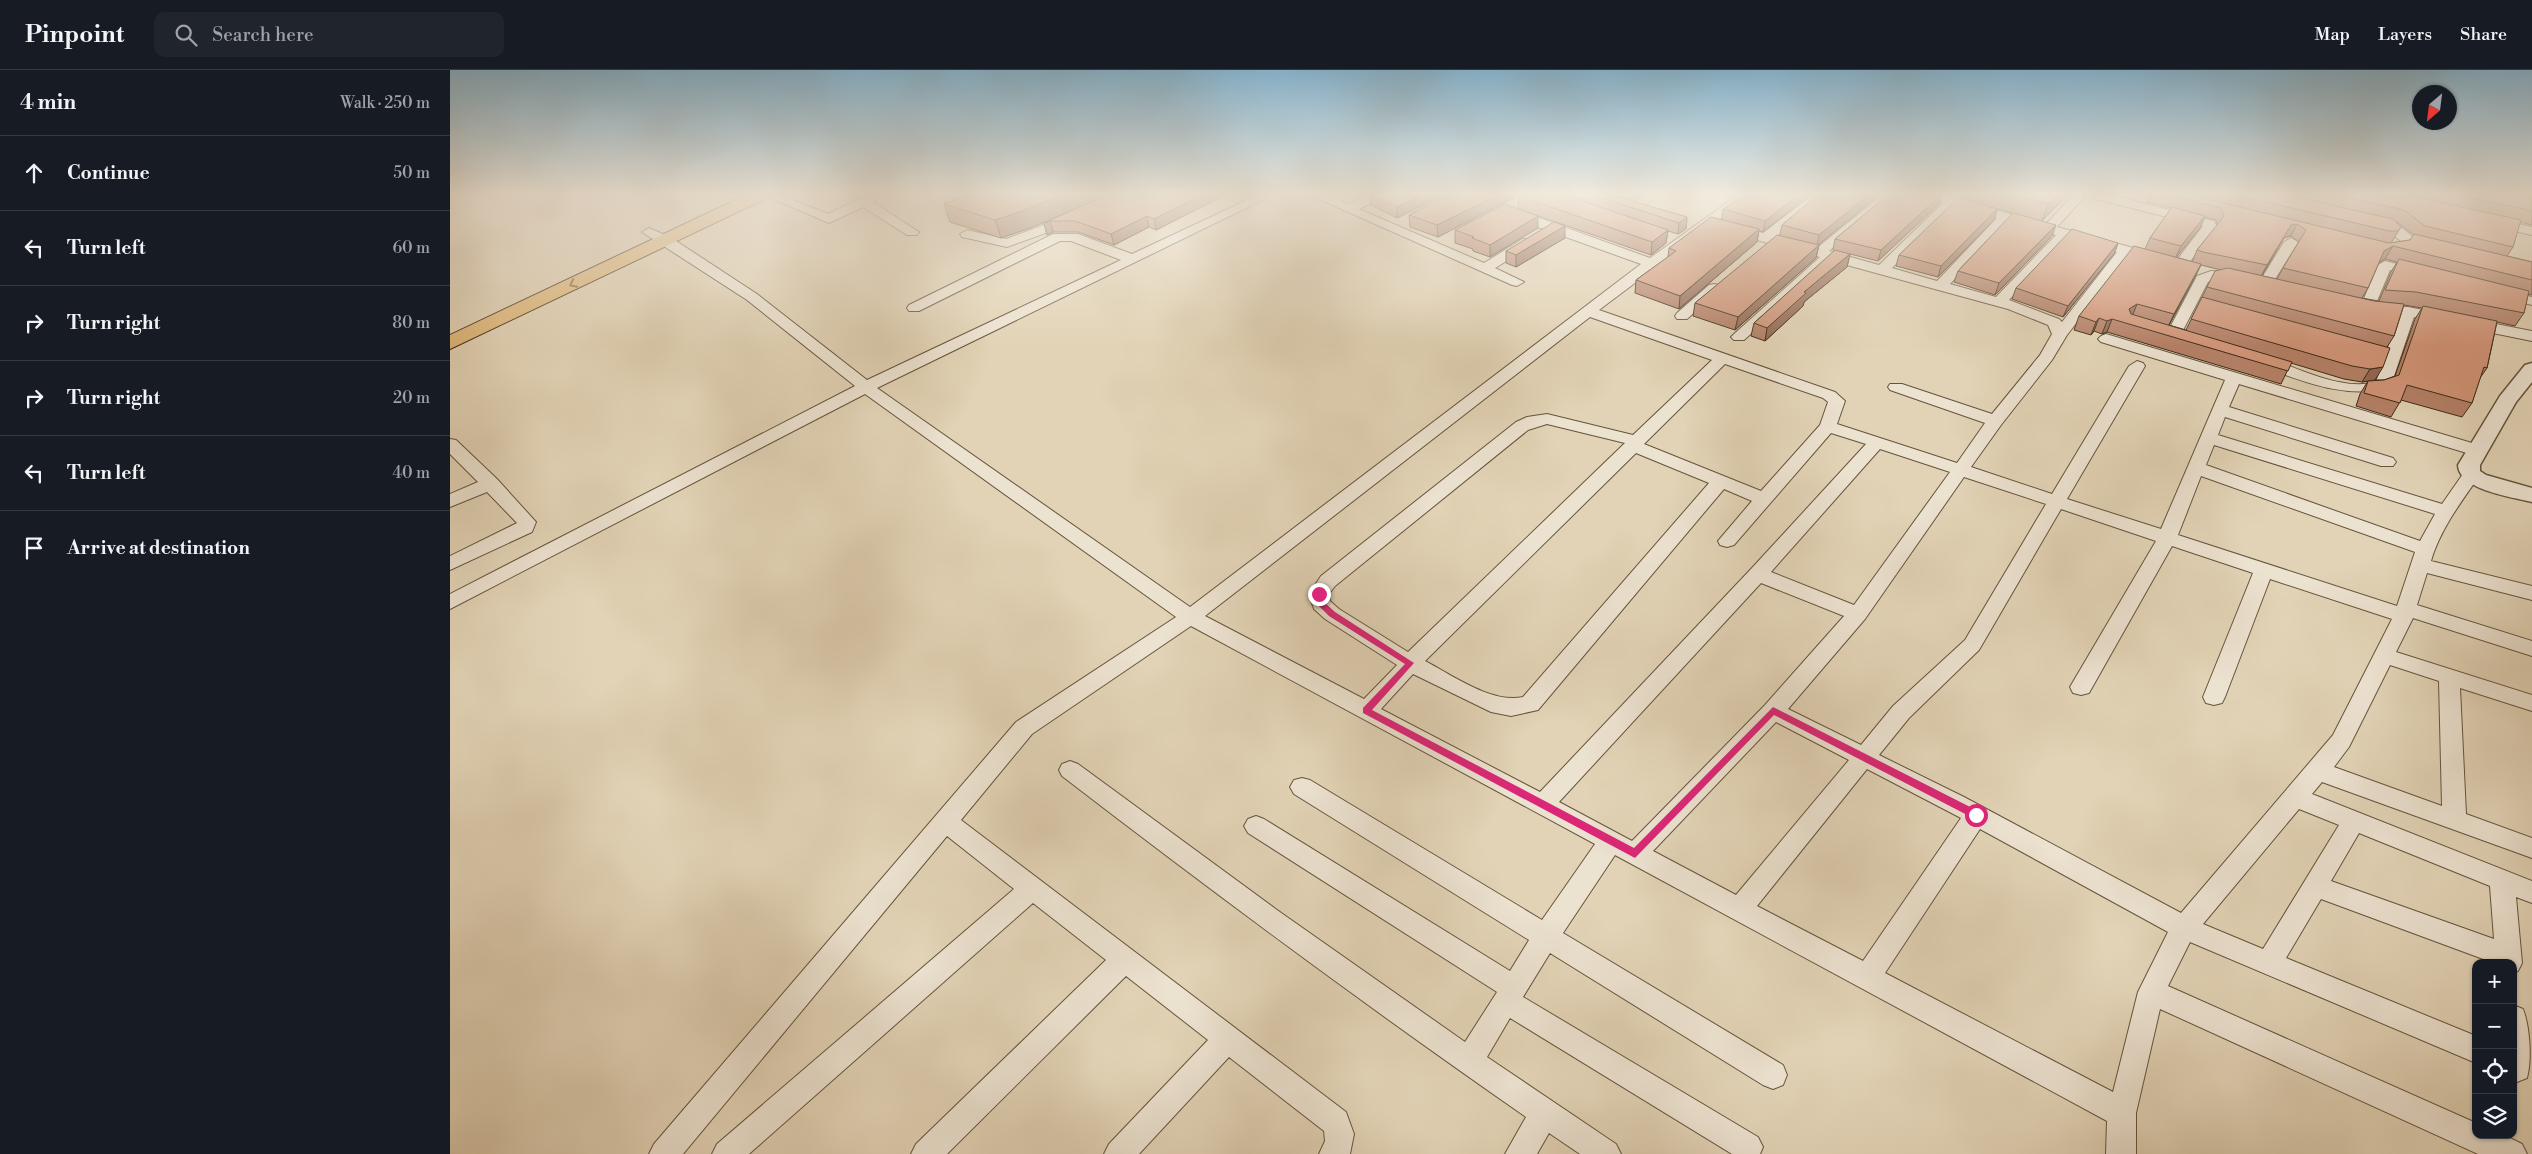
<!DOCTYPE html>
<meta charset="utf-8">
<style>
:root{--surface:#171b24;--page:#20242c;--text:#f1f3f6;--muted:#9ea1a6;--line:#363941}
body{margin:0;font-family:"Libre Bodoni",serif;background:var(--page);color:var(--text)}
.controls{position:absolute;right:15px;bottom:15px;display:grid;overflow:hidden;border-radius:10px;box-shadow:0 1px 4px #0004}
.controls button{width:45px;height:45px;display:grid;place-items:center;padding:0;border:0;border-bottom:1px solid var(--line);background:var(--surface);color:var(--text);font:25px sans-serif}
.compass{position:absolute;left:1962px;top:15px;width:45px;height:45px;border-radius:50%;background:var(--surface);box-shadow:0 1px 4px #0004;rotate:208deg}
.stop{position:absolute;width:15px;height:15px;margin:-11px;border:4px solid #db2777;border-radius:50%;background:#fff}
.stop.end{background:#db2777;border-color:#fff;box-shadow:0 1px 5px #0008}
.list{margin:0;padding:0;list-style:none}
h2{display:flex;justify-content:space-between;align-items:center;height:65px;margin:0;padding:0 20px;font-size:21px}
h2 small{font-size:16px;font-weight:400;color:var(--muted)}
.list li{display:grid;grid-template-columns:32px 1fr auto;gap:15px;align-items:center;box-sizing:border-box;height:75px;padding:0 20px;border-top:1px solid var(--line)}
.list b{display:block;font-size:19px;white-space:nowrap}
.list em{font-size:16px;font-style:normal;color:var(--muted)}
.icon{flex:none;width:28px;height:28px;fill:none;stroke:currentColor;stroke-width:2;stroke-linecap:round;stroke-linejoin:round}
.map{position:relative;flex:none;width:2082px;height:1084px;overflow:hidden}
header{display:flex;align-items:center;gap:30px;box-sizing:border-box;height:70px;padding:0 25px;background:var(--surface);border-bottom:1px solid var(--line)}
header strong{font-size:24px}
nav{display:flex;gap:28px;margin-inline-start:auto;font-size:18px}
.search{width:350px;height:45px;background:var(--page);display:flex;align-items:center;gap:12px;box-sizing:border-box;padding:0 18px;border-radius:10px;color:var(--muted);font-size:19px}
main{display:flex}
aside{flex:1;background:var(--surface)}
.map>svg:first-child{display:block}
</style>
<header>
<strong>Pinpoint</strong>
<div class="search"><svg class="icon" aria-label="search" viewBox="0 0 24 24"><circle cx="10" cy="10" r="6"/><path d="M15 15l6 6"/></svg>Search here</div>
<nav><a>Map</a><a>Layers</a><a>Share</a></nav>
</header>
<main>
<aside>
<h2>4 min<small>Walk · 250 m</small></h2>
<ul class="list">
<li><svg class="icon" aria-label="ahead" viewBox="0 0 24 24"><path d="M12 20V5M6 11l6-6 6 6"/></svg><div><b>Continue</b></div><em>50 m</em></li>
<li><svg class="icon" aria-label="left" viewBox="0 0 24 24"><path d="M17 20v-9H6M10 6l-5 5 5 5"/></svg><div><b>Turn left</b></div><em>60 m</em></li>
<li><svg class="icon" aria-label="right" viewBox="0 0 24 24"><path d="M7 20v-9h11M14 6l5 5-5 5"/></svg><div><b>Turn right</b></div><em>80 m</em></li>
<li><svg class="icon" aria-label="right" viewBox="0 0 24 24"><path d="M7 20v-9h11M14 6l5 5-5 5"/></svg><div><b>Turn right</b></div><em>20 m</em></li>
<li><svg class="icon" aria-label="left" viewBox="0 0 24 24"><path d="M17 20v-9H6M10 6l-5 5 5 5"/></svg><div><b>Turn left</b></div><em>40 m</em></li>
<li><svg class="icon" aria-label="arrive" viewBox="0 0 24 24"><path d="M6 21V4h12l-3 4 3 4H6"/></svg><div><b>Arrive at destination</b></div></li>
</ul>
</aside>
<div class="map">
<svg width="2082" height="1084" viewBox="0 0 2082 1084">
<rect width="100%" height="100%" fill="#e2d3b6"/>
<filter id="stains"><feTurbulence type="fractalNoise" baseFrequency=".004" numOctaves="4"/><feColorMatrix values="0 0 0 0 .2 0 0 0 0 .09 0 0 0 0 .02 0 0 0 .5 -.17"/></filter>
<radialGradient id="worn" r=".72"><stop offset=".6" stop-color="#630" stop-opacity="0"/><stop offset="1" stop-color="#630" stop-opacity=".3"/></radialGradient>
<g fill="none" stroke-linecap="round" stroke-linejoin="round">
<defs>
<path id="minor" d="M 314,125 L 330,125 L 378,144 L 417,125 L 432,125 L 423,132 L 469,162 L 467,165 L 457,165 L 413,137 L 379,153 Z
M 488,125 L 503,125 L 525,138 L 524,141 L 514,141 Z
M 808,125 L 823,125 L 427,318 L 740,537 L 1191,194 L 1057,146 L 1056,143 L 1057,140 L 1067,140 L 1200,188 L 1288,125 L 1302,125 L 1149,240 L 1385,322 L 1395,331 L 1387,354 L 1507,393 L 1535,353 L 1440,320 L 1438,317 L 1440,314 L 1452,314 L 1542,344 L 1590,285 L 1602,264 L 1598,255 L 1558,239 L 1382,191 L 1294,270 L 1284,270 L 1281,267 L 1284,264 L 1370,187 L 1277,162 L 1275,159 L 1282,155 L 1313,163 L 1363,125 L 1376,125 L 1326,167 L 1367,178 L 1432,125 L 1445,125 L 1379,181 L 1429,195 L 1493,133 L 1474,128 L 1472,125 L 1491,125 L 1596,154 L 1623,125 L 1636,125 L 1607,157 L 1709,185 L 1711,188 L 1704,192 L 1679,185 L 1617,265 L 1602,290 L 1551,355 L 1521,397 L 1602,424 L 1679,296 L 1687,291 L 1693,293 L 1695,296 L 1617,429 L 1711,459 L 1775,310 L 1651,272 L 1648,269 L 1651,266 L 1656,264 L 2032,376 L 2035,380 L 2032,384 L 2020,384 L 1789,314 L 1779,337 L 1943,388 L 1946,392 L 1943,396 L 1931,396 L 1775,347 L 1768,365 L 1992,434 L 2015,401 L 2027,401 L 2030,405 C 2011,432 1990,460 1981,491 L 2082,516 L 2082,530 L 1977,503 L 1967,535 L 2082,571 L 2082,586 L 1963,548 L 1946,582 L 2082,625 L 2082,641 L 2010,618 L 2016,744 L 2082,768 L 2082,788 L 1872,712 L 1862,724 L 2082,811 L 2082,833 L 2066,827 L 2072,893 L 2068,901 L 2063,903 L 2063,893 L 2044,893 L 1871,829 L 1836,888 L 2026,966 L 2026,993 L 1740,872 L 1718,916 L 2026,1053 L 2026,1065 L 2054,1065 L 2072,1074 L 2077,1084 L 2028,1084 L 1710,939 L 1686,1043 L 1686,1084 L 1656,1084 L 1657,1051 L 1165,785 L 1113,863 L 1333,995 L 1337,1005 L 1333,1015 L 1323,1019 L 1313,1015 L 1100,883 L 1073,927 L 1308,1067 L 1313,1077 L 1310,1084 L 1282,1084 L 1060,948 L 1037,987 L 1166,1074 L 1171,1084 L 1130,1084 L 1099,1063 L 1087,1084 L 1055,1084 L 1076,1047 C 919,938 764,823 612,706 L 609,700 L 612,694 L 620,691 L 628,694 L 827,840 L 1015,972 L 1047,922 L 798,763 L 794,756 L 798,749 L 806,746 L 814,749 L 1060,901 L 1079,870 L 844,724 L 840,717 L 844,710 L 852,708 L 860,710 L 1092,850 L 1145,774 L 741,556 L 582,664 L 511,750 L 896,1042 L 904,1064 L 900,1084 L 869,1084 L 875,1071 L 874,1061 L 779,987 L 689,1084 L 654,1084 L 659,1074 L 758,970 L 676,906 L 497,1084 L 461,1084 L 466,1074 L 656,890 L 583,833 L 299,1084 L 262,1084 L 267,1074 L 564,819 L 497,766 L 233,1084 L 199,1084 L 204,1074 L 566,652 L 726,547 L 415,324 L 0,539 L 0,524 L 405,316 L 297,230 L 192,162 L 199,158 L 220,167 L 307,224 L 417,310 L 671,190 L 621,171 L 610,171 L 469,241 L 459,241 L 457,238 L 459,235 L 603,164 L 628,164 L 682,184 ZM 1505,136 L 1547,148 L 1487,211 L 1442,198 ZM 1559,152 L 1606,165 L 1546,227 L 1500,214 ZM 1618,168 L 1667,182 L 1612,252 L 1609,249 L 1559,230 ZM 1140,247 L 1262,290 L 1183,365 L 1097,344 L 1077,347 L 1066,352 L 871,506 L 859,524 L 864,539 L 875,549 L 947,595 L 914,629 L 755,546 ZM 1275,294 L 1373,328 L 1378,332 L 1370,355 L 1311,421 L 1194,374 ZM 1097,354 L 1175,373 L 958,582 L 889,539 L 880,531 L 879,524 L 885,516 L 1078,360 ZM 1381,363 L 1416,374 L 1301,499 L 1090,722 L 931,639 L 963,604 L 1041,642 L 1061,646 L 1088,640 L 1274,419 L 1302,431 L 1268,471 L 1270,475 L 1277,477 L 1284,475 ZM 1764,375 L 1985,444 L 1970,471 L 1756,395 ZM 1430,379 L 1500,402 L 1404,535 L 1321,502 ZM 1186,383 L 1259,413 L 1073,627 C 1042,634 1002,605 975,591 ZM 1751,406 L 1965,482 L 1947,536 L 1728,465 ZM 1514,407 L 1596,434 L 1515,570 L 1443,636 L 1411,675 L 1338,639 L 1415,549 ZM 1611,439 L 1706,471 L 1620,617 L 1623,623 L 1631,625 L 1639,623 L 1722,476 L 1803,503 L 1753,627 L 1756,633 L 1764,635 L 1772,633 L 1775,627 L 1820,509 L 1942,549 L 1883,665 L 1731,843 L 1514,727 L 1429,685 L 1459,648 L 1529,580 ZM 1311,513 L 1394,546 L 1315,635 L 1182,771 L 1109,732 ZM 1940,595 L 1989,611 L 1992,736 L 1884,697 L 1899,677 ZM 1326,652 L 1399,690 L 1286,825 L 1203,781 ZM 1417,699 L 1511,748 L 1413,891 L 1307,836 ZM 1849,739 L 1889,755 L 1813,879 L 1753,854 ZM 1530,759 L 1718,862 L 1688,922 L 1663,1022 L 1435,903 ZM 1909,763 L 2040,816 L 2044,869 L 1881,811 Z
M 860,125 L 876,125 L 898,134 L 919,125 L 934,125 L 932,128 L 909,139 L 1034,193 L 1073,169 L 1083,169 L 1085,172 L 1083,175 L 1045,198 L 1074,212 L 1067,216 L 1062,215 Z
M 1194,125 L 1208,125 L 1190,140 L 1180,140 L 1179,137 Z
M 1640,125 L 1660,125 L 1764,151 L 1767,157 L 1735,198 L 1725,198 L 1723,195 L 1753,156 L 1642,128 Z
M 1924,148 L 1947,154 L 1967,170 L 1988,175 L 1990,178 L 1983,182 L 1957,176 L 1937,160 L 1919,155 L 1917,152 L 1919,149 Z
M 2043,148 L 2082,157 L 2082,165 L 2038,155 L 2036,152 L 2038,149 Z
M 599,153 L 606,157 L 604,160 L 557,177 L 512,167 L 510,164 L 517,160 L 556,169 Z
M 1841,168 L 1848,172 L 1822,214 L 1820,217 L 1810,217 L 1808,214 L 1834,172 Z
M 1935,191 L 1976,201 L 1978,204 L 1971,208 L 1940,200 L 1925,236 L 1958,237 L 2082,261 L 2082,271 L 1964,247 L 1941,315 L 1939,318 C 1893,330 1849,309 1807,295 L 1804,292 L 1812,287 C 1847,296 1889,322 1926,312 L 1949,245 L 1924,244 L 1912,241 L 1910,238 L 1928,195 Z
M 1761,201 L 1789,203 L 1796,207 C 1787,217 1769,206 1758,212 L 1729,268 L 1719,268 L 1716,265 L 1747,206 Z
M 1264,214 L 1269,215 L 1271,218 L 1269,221 L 1237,249 L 1227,249 L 1225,246 L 1227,243 L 1259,215 Z
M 2050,219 L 2082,227 L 2082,235 L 2045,226 L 2043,223 Z
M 0,369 L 6,370 L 47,409 L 86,452 L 82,462 L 0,500 L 0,486 L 67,453 L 37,422 L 0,437 L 0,424 L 28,412 L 0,384 Z
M 2063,935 L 2073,939 C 2080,957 2082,990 2077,1008 L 2067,1012 L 2063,1010 Z"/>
<path id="tertiary" d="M 2082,293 L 2082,312 L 2066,332 L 2030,395 L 2030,401 L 2036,405 L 2082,418 L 2082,432 C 2062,427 2009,420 2008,395 L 2050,326 L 2075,295 Z"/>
<path id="primary" d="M 296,125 L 318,125 L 315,129 L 0,279 L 0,265 Z"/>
</defs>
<use href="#minor" stroke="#65543c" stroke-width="2"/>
<use href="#tertiary" stroke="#65543c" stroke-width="3"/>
<use href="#primary" stroke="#3b2914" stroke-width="2"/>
<use href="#minor" fill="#ece2d0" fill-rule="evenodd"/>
<use href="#tertiary" fill="#ece2d0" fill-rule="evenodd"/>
<use href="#primary" fill="#e1ba7b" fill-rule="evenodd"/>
</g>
<path fill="#b58067" stroke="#3b2914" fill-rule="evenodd" d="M 517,125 L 648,125 L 649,128 L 657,125 L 775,125 L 706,160 L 699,157 L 664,175 L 628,162 L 603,162 L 597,165 L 594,153 L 639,133 L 580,158 L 551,168 L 500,152 L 494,134 Z
M 892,125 L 915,125 L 904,129 Z
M 920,125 L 993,125 L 947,148 L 921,135 Z
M 998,125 L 1069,125 L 988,167 L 960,157 L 959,145 Z
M 1071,125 L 1161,125 L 1237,147 L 1236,159 L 1228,164 L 1218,161 L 1216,173 L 1201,185 L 1068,139 L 1069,126 Z
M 1163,125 L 1190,125 L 1180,130 Z
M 1296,125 L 1360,125 L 1313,162 L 1309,161 L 1307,172 L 1229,239 L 1185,223 L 1186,210 L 1218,187 L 1219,178 L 1272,150 L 1273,139 Z
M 1368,125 L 1429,125 L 1368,175 L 1369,175 L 1366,188 L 1285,260 L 1243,246 L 1245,233 L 1330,165 L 1332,155 Z
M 1438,125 L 1492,125 L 1489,134 L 1428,191 L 1400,184 L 1397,197 L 1354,232 L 1353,236 L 1315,271 L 1301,266 L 1304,253 L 1385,181 L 1383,180 L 1385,169 Z
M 1510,125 L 1618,125 L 1592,151 L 1602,166 L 1545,225 L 1504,212 L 1508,201 L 1563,143 L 1541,137 L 1547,139 L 1544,150 L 1488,207 L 1446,196 L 1449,185 L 1510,127 Z
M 1700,125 L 2082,125 L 2082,155 L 2070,152 L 2063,177 L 2057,186 L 2082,192 L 2082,225 L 2078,224 L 2074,243 L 2065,256 L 2047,252 L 2037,298 L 2030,308 L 2022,333 L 2012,347 L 1951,330 L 1941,347 L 1906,336 L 1910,324 L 1918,311 L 1912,312 L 1894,309 L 1841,293 L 1831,314 L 1657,262 L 1652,264 L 1644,261 L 1641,265 L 1624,260 L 1629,246 L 1695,179 L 1700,168 L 1721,138 L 1697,132 ZM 1755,147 L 1766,150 L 1767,155 L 1747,180 L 1742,192 L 1726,187 L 1750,158 ZM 1946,152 L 1947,152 L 1964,165 L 1960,170 L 1941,173 L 1951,157 ZM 1841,166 L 1849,172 L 1833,198 L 1827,209 L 1812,206 L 1834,168 ZM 1935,189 L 1947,192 L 1941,202 L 1929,231 L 1912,228 L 1918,218 L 1929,193 ZM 1751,195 L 1771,200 L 1757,217 L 1736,260 L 1719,255 L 1745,207 ZM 1954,235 L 1972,238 L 1965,249 L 1945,306 L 1934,310 L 1925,310 L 1937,277 L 1944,266 Z
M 1088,158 L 1040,187 L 1023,181 L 1023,179 L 1005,173 L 1005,160 Z
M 1115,168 L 1066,197 L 1056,193 L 1056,181 Z
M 1668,173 L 1664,184 L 1613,247 L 1562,229 L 1566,218 Z"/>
<path fill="#936854" stroke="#3b2914" d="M 611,125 L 648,125 L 649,129 L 580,158 L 551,168 L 545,150 Z
M 752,125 L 775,125 L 706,160 L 704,149 Z
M 904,125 L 915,125 L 904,129 Z
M 971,125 L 993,125 L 947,148 L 947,137 Z
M 1048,125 L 1069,125 L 988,167 L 987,155 Z
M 1181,125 L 1190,125 L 1180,130 Z
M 1348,125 L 1360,125 L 1313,162 L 1315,151 Z
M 1419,125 L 1429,125 L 1367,176 L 1369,165 Z
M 1491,125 L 1492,125 L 1489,134 L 1428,191 L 1431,180 Z
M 1607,125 L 1618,125 L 1592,151 L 1598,134 Z
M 1547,139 L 1544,150 L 1488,207 L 1491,196 Z
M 697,146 L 699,157 L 664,175 L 661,164 Z
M 1088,146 L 1088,158 L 1040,187 L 1040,175 Z
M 1755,146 L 1750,158 L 1725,189 L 1731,176 Z
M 1237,147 L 1236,159 L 1228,164 L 1229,153 Z
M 600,151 L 603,162 L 597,165 L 594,153 Z
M 1847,154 L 1841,166 L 1834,168 L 1810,208 L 1817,195 L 1841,155 Z
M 1606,155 L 1602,166 L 1545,225 L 1549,213 Z
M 1115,156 L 1115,168 L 1066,197 L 1066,185 Z
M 1309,159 L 1307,172 L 1229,239 L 1230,226 Z
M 1218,160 L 1216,173 L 1201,185 L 1202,172 Z
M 1668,173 L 1664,184 L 1613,247 L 1618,236 Z
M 1369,175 L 1366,188 L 1285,260 L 1288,247 Z
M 1943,176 L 1935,189 L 1926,194 L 1934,181 Z
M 1400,184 L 1397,197 L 1354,232 L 1353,236 L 1315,271 L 1317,258 L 1354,222 Z
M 1751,194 L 1745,207 L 1718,257 L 1724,244 Z
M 1687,234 L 1682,247 L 1679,239 Z
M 1649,248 L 1644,261 L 1641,265 L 1646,252 Z
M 1662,249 L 1657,262 L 1652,264 L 1657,251 Z
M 1933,297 L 1925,310 L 1912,312 L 1920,299 Z"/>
<path fill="#d29578" stroke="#3b2914" d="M 517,125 L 611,125 L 575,140 L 545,150 L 494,134 Z
M 657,125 L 752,125 L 704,149 L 697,146 L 661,164 L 625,151 L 600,151 L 594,153 Z
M 920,125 L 971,125 L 947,137 Z
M 998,125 L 1048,125 L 987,155 L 959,145 Z
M 1071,125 L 1114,125 L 1218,160 L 1202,172 L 1069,126 Z
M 1143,125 L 1161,125 L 1237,147 L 1229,153 Z
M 1296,125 L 1348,125 L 1315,151 L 1273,139 Z
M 1368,125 L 1419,125 L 1369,165 L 1332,155 Z
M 1438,125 L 1491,125 L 1431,180 L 1385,169 Z
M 1564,125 L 1607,125 L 1598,134 Z
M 1720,125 L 1740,125 L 1939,173 L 1960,170 L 1964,164 L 2082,192 L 2082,210 L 1943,176 L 1934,181 L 1918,218 L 1833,198 L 1856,160 L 1847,154 L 1841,155 L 1817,195 L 1753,182 L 1747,180 L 1774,146 L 1771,138 Z
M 1787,125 L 1836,125 L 1943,149 L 1951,157 L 1948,161 L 1939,161 Z
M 1887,125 L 1957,125 L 2071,150 L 2063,177 L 1975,156 L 1954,140 Z
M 2008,125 L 2082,125 L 2082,141 Z
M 1509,127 L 1547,139 L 1491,196 L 1449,185 Z
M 1055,134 L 1088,146 L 1040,175 L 1022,168 L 1024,167 L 1005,160 Z
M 1722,137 L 1755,146 L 1731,176 L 1700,168 Z
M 1563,143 L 1606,155 L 1549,213 L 1508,201 Z
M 1261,147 L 1309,159 L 1230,226 L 1186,210 L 1226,181 L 1219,178 Z
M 1104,152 L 1115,156 L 1066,185 L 1056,181 Z
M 1622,159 L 1668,173 L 1618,236 L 1566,218 Z
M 1327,165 L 1369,175 L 1288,247 L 1245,233 Z
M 1684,176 L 1751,194 L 1724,244 L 1687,234 L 1679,239 L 1681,244 L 1842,292 L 1838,301 L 1662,249 L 1657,251 L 1649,248 L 1646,252 L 1629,246 Z
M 1385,180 L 1400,184 L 1354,222 L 1356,223 L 1317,258 L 1304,253 Z
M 1949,189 L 2079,221 L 2074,243 L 1966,222 L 1935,220 Z
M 1778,198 L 1924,231 L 1954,234 L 1944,266 L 1757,217 L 1765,201 Z
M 1752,227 L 1940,278 L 1933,297 L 1920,299 L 1902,296 L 1741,249 Z
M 1973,236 L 2047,251 L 2037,298 L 2034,297 L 2022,333 L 1957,315 L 1950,333 L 1914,323 L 1918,311 L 1934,310 L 1949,305 Z"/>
<defs><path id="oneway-chevron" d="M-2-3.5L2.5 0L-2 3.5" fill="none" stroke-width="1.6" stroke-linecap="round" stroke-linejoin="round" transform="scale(1.25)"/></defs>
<use stroke="#866a42" href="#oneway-chevron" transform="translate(123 214) rotate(154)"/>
<linearGradient id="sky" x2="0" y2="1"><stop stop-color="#87b6d1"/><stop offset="0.45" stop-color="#f2ebde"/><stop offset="1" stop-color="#f2ebde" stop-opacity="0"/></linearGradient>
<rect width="2082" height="276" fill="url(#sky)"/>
<path fill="#db2777" d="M 866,522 L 872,522 L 875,533 L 885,542 L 964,593 L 922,640 L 1184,778 L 1323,637 L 1530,742 L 1531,745 L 1526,749 L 1523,748 L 1324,645 L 1185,788 L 913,643 L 913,638 L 955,594 L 879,546 L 867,534 Z"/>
<rect width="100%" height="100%" filter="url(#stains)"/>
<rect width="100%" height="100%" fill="url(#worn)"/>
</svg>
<div class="controls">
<button>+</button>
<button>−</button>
<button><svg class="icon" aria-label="locate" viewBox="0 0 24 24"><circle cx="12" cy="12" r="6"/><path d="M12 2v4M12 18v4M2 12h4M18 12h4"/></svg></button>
<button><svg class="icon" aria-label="layers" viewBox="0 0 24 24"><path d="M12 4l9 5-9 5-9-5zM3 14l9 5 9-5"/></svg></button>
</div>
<svg class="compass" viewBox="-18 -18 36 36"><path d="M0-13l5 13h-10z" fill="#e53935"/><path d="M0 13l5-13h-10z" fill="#9ea1a6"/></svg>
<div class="stop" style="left:1526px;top:745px"></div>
<div class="stop end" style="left:869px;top:524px"></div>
</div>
</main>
